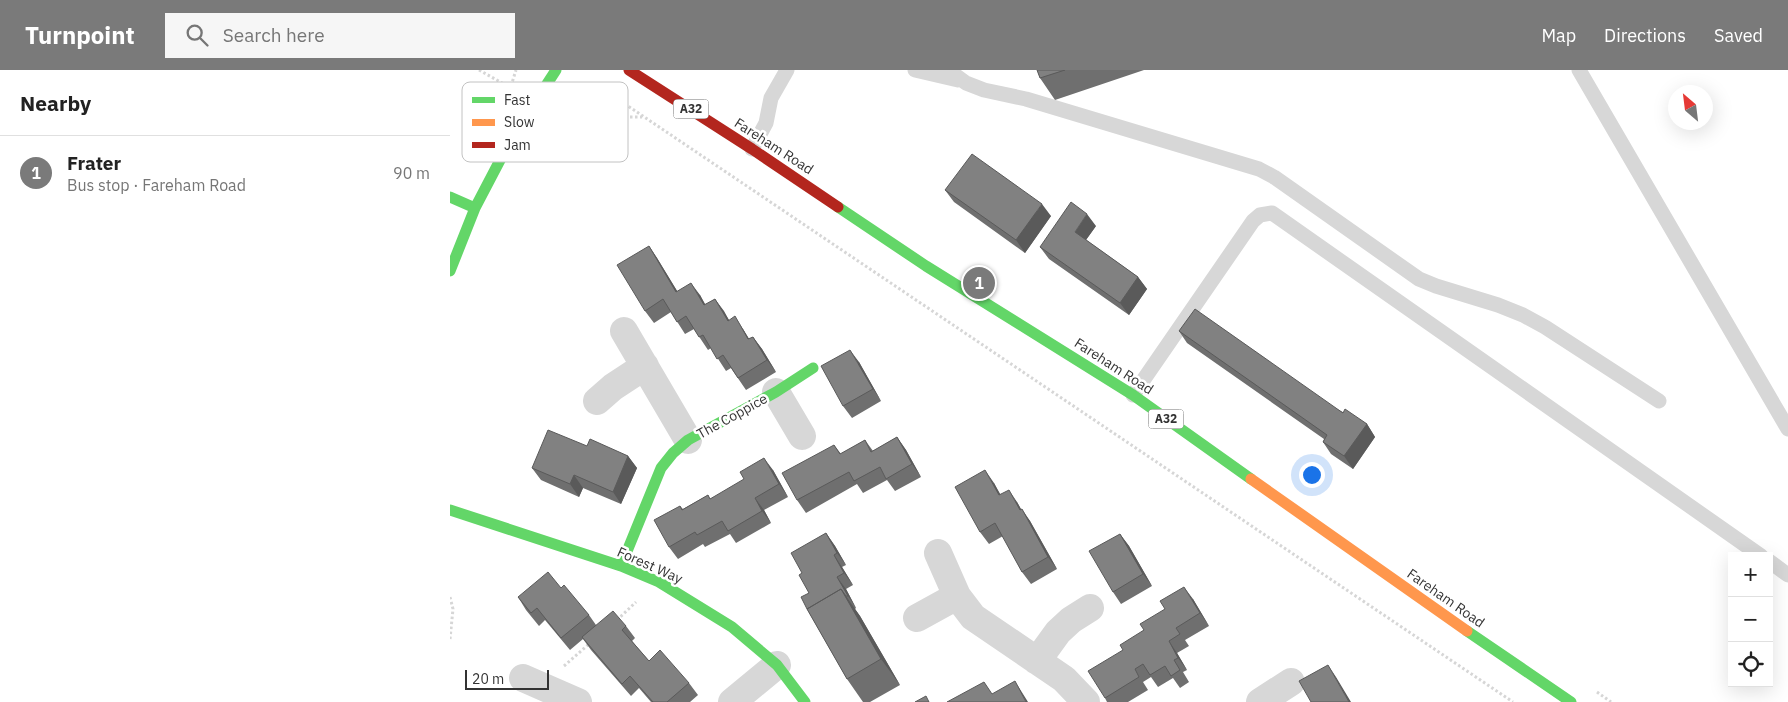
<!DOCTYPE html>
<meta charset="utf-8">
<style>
:root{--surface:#fff;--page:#f6f6f6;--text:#222;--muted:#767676;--line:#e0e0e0;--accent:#7a7a7a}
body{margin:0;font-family:"IBM Plex Sans",sans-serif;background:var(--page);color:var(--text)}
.controls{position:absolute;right:15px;bottom:15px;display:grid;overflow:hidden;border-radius:0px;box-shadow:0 5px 20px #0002}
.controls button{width:45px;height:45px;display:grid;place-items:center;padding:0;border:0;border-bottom:1px solid var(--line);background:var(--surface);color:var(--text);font:25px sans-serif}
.compass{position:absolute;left:1218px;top:15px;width:45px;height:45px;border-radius:50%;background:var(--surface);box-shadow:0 5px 20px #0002;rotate:332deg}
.scale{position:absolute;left:15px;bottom:12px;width:84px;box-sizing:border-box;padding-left:5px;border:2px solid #333;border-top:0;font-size:14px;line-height:18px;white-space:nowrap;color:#333;-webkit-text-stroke:4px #fff;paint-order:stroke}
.you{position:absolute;left:861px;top:404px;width:18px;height:18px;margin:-12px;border:4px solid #fff;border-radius:50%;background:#1a73e8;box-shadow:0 0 0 8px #1a73e833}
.badge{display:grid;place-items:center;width:32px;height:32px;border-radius:50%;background:var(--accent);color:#fff;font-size:16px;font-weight:700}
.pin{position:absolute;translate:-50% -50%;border:2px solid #fff;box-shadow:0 1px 5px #0006}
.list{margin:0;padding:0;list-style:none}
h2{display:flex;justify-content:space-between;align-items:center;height:65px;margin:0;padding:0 20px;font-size:21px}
h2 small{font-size:16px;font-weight:400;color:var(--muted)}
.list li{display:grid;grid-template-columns:32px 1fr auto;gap:15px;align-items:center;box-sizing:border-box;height:75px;padding:0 20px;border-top:1px solid var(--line)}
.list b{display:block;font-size:19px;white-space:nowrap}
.list p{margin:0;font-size:16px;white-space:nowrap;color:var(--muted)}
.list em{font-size:16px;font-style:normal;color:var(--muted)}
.icon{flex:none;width:28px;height:28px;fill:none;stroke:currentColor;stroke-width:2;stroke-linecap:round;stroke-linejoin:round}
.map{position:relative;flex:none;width:1338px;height:632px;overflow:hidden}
header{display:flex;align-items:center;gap:30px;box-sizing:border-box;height:70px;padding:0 25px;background:var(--accent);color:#fff}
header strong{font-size:24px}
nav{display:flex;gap:28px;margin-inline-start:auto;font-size:18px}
.search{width:350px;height:45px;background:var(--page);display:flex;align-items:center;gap:12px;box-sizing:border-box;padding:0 18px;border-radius:0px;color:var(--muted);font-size:19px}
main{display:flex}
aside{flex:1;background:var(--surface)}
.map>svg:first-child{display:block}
</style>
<header>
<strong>Turnpoint</strong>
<div class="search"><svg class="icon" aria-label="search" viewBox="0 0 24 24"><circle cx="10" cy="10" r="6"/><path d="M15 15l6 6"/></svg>Search here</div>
<nav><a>Map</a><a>Directions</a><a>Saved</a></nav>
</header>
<main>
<aside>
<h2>Nearby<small></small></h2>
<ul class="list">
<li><span class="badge">1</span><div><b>Frater</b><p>Bus stop · Fareham Road</p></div><em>90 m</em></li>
</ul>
</aside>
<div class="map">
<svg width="1338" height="632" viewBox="0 0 1338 632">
<rect width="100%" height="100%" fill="#fff"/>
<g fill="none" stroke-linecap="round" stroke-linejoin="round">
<path stroke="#d6d6d6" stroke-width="3" stroke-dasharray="2.5 2.5" stroke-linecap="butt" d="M 29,0 L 61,18
M 61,16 L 66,0
M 115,47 L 192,47
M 94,73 C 107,58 121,30 144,29 C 153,29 163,31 172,32 L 1063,632
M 0,527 L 3,539 L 0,569
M 167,550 L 186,532
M 114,596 L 139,574
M 1147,622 L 1161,632"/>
<path stroke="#d7d7d7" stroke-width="15" d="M 465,0 L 508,10
M 498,0 L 516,13 L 534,20 L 576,29 L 809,99 L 824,107 L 969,209 L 986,216 L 1048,235 L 1073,245 L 1095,257 L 1209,331
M 1129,0 L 1338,359
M 302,79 L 316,53 L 321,28 L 337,0
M 683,325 L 803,151 L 810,145 L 822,143 L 1311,486
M 1319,491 L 1338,505"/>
<path stroke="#d7d7d7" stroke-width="28" d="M 174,261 L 238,370
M 326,322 L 352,366
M 147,331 L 163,317 L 195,296
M 488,483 L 507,526 L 523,547 L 614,609 L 636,632
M 467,548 L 507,526
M 587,591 L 608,562 L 621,550 L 640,538
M 73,608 L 128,632
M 282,632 L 327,595
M 810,632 L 841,612"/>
<path stroke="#63d668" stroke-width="11" d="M 0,127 L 25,138
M 388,137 L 476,196 L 683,325 L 801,409
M 0,201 L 25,138 L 60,71 L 106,0
M 0,440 L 171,496 L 209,512 L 282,557 L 327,595 L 355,632
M 171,496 L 211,398 L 223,383 L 238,370 L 326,322 L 363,298
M 1017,561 L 1121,632"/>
<path stroke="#ff974d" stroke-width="11" d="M 801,409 L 1017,561"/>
<path stroke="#b3261e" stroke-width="11" d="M 179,0 L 302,79 L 388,137"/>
</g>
<path fill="#6f6f6f" d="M 587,0 L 694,0 L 605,30 L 590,8 Z
M 495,120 L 601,146 L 575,183 L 504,132 Z
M 646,156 L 636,170 L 688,207 L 697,219 L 679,245 L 599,189 L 590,177 Z
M 199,176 L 207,188 L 227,221 L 250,225 L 255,235 L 265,229 L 279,250 L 293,259 L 299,269 L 303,267 L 312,279 L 326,302 L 296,320 L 281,298 L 276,301 L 261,278 L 258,280 L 244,259 L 235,264 L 221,242 L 204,253 L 195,241 Z
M 729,261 L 917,354 L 925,367 L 903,399 L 881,384 L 873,372 L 874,369 L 737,273 Z
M 409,292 L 431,331 L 402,348 L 393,336 Z
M 447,367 L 456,380 L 471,407 L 445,421 L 437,410 L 413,423 L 407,414 L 356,443 L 347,430 L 384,375 L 391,384 L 415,370 L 423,381 Z
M 137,376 L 178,386 L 187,398 L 171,434 L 133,418 L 129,427 L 91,410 L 82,398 Z
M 323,400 L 338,427 L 314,440 L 321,453 L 286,473 L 280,464 L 255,477 L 253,474 L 228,489 L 219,477 L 230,436 L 233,439 L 258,425 L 260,429 Z
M 544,413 L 550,425 L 567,432 L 571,439 L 580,451 L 607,499 L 581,514 L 572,502 L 553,466 L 539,474 L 530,462 Z
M 376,463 L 385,476 L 396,495 L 392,497 L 403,515 L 396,519 L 406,538 L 405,539 L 410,546 L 450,615 L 420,632 L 413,632 L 397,609 L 357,539 L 359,523 L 352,503 Z
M 670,464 L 679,476 L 702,516 L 671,534 L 663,522 Z
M 111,518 L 139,545 L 146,555 L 176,556 L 185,568 L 182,571 L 199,591 L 239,613 L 248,625 L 240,632 L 201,632 L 189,618 L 181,626 L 141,580 L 133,569 L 120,580 L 95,550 L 89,556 L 76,540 L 68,527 Z
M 743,529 L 759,556 L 735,570 L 739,576 L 727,583 L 737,600 L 733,602 L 739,612 L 730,618 L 723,608 L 708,617 L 701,607 L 693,612 L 698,620 L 678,632 L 657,632 L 655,628 L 673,580 L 694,560 Z"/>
<path fill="#5a5a5a" d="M 592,134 L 601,146 L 575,183 L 566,170 Z
M 637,144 L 646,156 L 633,174 L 625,162 Z
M 199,176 L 207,188 L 235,234 L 226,222 Z
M 688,207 L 697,219 L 679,245 L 670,233 Z
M 241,213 L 250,225 L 263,248 L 254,235 Z
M 265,229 L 274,241 L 286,263 L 278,251 Z
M 285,246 L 293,259 L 307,282 L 298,269 Z
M 303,267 L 312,279 L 326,302 L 317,290 Z
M 400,280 L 409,292 L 431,331 L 423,319 Z
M 917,354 L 925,367 L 903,399 L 894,386 Z
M 447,367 L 456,380 L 471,407 L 462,394 Z
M 178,386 L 187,398 L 171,434 L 163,422 Z
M 314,388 L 323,400 L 338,427 L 329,414 Z
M 535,400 L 544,413 L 558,438 L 549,425 Z
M 124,405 L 133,418 L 129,427 L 120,414 Z
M 559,420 L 567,432 L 578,452 L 570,440 Z
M 305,428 L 314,440 L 321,453 L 312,441 Z
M 572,439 L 580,451 L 607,499 L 598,487 Z
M 376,463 L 385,476 L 396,495 L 387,483 Z
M 670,464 L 679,476 L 702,516 L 693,504 Z
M 384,485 L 392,497 L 403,515 L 394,503 Z
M 387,507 L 396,519 L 406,538 L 398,526 Z
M 734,517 L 743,529 L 759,556 L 750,543 Z
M 391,519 L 410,546 L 450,615 L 431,589 Z
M 719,571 L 727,583 L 737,600 L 728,588 Z
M 878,595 L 886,607 L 901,632 L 899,632 Z
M 565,611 L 573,624 L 578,632 L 576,632 Z"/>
<path fill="#818181" stroke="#5a5a5a" d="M 587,0 L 615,0 L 590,8 Z
M 522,84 L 592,134 L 566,170 L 495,120 Z
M 621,132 L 637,144 L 625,162 L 688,207 L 670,233 L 590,177 Z
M 199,176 L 226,222 L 241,213 L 254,235 L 265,229 L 278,251 L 285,246 L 298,269 L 303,267 L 317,290 L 288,308 L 273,285 L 267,289 L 253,265 L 249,267 L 236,246 L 227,252 L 213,229 L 195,241 L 167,195 Z
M 745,239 L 893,343 L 895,339 L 917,354 L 894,386 L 873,372 L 877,365 L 729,261 Z
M 400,280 L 423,319 L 393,336 L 371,296 Z
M 98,360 L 137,376 L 140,369 L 178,386 L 163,422 L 124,405 L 120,414 L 82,398 Z
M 447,367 L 462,394 L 436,409 L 430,397 L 404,411 L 399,402 L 347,430 L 332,403 L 384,375 L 390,384 L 415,370 L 421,382 Z
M 314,388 L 329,414 L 305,428 L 312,441 L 278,461 L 272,451 L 247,465 L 245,462 L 219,477 L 204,450 L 230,436 L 232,440 L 258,425 L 260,429 L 294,409 L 290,402 Z
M 535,400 L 549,425 L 559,420 L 570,440 L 572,439 L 598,487 L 572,502 L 545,453 L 530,462 L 505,417 Z
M 376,463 L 387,483 L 384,485 L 394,503 L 387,507 L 398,526 L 396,526 L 391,519 L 357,539 L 351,527 L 359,523 L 349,505 L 352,503 L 341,483 Z
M 670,464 L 693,504 L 663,522 L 639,481 Z
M 98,502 L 111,518 L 114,515 L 139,545 L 111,568 L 87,538 L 81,543 L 68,527 Z
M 734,517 L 750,543 L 726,558 L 730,564 L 719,571 L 728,588 L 724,590 L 730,600 L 721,606 L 715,596 L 700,605 L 693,594 L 685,599 L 689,607 L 655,628 L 638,601 L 673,580 L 670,575 L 694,560 L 690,554 L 715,539 L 710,531 Z
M 391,519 L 431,589 L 397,609 L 357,539 Z
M 163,541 L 176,556 L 172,560 L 199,591 L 210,580 L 239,613 L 217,632 L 203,632 L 180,606 L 172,614 L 132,567 Z
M 878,595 L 899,632 L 861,632 L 849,611 Z
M 565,611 L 576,632 L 497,632 L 534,612 L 542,624 Z
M 476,626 L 479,632 L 465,632 Z"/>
<g text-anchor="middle" stroke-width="5" stroke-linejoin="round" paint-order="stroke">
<g fill="#fff" stroke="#707070" stroke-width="1">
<rect x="223.5" y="29.5" width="35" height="19" rx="4"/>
<rect x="698.5" y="339.5" width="35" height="19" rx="4"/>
</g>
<g font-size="12" font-weight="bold" fill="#333">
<text x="241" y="43">A32</text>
<text x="716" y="353">A32</text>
</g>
<g font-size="14" fill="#333" stroke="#fff">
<text transform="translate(324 76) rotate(33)" y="5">Fareham Road</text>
<text transform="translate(664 296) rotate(33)" y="5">Fareham Road</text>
<text transform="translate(282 346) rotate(-29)" y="5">The Coppice</text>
<text transform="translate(200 495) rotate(24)" y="5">Forest Way</text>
<text transform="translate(996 528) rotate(35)" y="5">Fareham Road</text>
</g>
</g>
<rect x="12" y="12" width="166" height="80" rx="8" fill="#fff" stroke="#c2c2c2" stroke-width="1"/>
<rect x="22" y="27" width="23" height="6" fill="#63d668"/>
<rect x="22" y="49" width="23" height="7" fill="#ff974d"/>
<rect x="22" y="72" width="23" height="6" fill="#b3261e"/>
<g font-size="14" fill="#333">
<text x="54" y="35">Fast</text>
<text x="54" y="57">Slow</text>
<text x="54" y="80">Jam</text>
</g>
</svg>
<div class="controls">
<button>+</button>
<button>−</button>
<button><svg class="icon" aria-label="locate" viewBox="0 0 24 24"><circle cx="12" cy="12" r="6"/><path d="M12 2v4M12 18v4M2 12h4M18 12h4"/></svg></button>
</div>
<svg class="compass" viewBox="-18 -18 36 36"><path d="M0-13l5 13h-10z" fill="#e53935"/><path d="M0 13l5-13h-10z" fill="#767676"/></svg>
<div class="scale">20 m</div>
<div class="you"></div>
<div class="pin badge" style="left:529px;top:213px">1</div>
</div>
</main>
